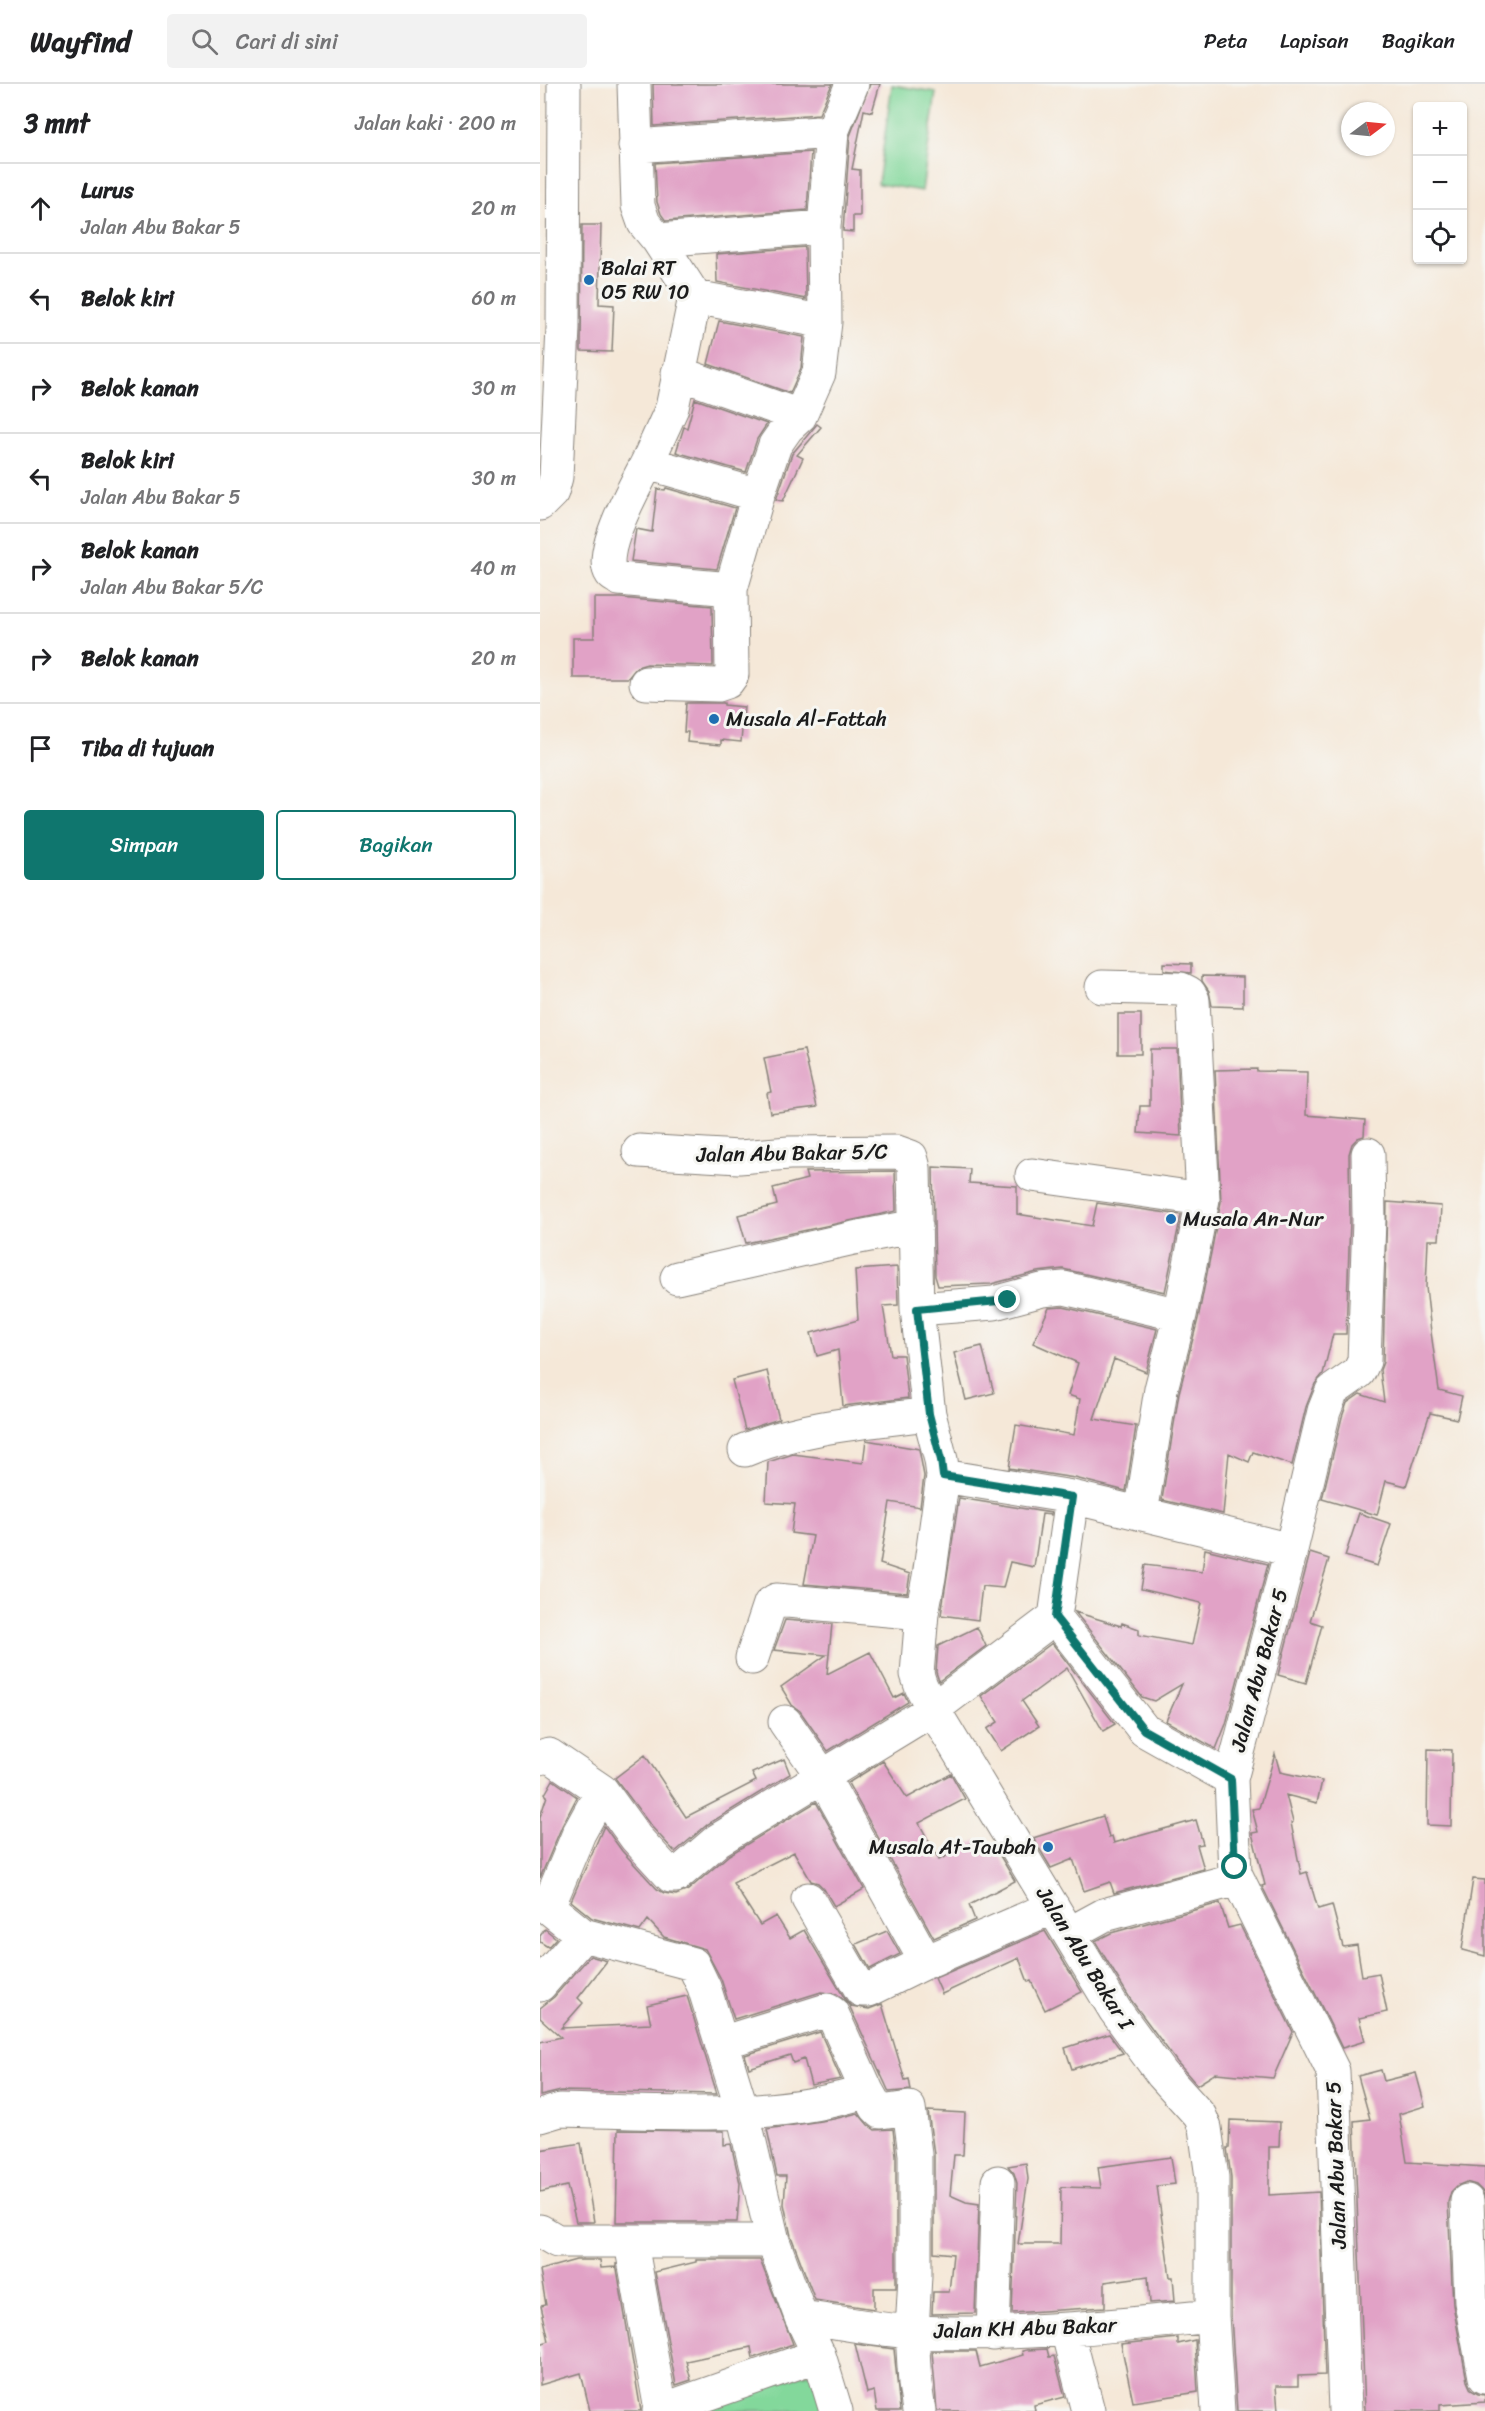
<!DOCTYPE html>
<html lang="id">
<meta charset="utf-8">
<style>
:root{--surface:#fff;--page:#f2f2f2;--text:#202124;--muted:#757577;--line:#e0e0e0;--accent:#0f766e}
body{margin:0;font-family:Sriracha,sans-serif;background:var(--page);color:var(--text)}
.controls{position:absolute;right:18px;top:18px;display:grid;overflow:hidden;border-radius:6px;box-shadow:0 2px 4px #0004}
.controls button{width:54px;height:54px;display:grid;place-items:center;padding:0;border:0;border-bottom:2px solid var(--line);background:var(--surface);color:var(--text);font:30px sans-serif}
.compass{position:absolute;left:801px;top:18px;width:54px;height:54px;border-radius:50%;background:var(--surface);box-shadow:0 2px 4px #0004;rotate:74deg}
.stop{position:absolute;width:18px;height:18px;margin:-14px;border:4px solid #0f766e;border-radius:50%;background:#fff}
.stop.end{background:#0f766e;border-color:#fff;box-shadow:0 2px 6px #0008}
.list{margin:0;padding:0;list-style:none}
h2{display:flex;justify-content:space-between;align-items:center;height:78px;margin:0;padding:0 24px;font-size:26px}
h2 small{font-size:20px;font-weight:400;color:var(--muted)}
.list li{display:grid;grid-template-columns:39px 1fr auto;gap:18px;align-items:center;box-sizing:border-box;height:90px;padding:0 24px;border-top:2px solid var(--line)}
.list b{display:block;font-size:22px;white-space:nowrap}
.list p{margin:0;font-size:20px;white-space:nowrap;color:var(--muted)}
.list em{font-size:20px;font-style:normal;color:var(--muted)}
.actions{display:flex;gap:12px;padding:18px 24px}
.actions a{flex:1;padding:14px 0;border:2px solid var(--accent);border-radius:6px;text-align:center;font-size:21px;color:var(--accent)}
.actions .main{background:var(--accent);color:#fff}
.icon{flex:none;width:33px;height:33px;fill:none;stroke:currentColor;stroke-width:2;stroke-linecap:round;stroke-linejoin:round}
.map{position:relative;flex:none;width:945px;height:2327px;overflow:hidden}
header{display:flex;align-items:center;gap:36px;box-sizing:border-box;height:84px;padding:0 30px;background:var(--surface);border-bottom:2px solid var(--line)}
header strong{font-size:28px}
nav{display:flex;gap:33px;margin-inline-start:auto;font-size:21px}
.search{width:420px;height:54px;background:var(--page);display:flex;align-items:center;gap:15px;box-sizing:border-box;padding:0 21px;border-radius:6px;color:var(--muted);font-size:22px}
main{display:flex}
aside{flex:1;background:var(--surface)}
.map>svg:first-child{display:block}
</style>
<header>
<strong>Wayfind</strong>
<div class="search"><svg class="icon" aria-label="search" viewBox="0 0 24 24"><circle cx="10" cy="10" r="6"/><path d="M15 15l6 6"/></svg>Cari di sini</div>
<nav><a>Peta</a><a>Lapisan</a><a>Bagikan</a></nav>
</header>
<main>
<aside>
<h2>3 mnt<small>Jalan kaki · 200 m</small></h2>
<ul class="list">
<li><svg class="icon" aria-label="ahead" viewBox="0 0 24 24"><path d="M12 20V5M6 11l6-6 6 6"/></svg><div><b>Lurus</b><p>Jalan Abu Bakar 5</p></div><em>20 m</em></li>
<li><svg class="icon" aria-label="left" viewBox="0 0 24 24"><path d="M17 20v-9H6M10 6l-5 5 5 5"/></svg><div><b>Belok kiri</b></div><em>60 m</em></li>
<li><svg class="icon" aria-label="right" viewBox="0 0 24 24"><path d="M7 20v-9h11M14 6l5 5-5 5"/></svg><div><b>Belok kanan</b></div><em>30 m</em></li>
<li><svg class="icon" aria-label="left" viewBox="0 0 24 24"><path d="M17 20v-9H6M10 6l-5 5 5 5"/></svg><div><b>Belok kiri</b><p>Jalan Abu Bakar 5</p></div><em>30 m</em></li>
<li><svg class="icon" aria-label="right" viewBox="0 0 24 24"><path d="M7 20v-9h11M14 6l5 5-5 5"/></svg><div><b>Belok kanan</b><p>Jalan Abu Bakar 5/C</p></div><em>40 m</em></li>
<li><svg class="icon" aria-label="right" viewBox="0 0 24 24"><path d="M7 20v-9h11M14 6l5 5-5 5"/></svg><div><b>Belok kanan</b></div><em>20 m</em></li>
<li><svg class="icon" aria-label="arrive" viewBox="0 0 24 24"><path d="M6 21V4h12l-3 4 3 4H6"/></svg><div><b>Tiba di tujuan</b></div></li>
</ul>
<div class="actions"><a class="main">Simpan</a><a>Bagikan</a></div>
</aside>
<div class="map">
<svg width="945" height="2327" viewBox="0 0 945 2327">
<rect width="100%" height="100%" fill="#f6f6f2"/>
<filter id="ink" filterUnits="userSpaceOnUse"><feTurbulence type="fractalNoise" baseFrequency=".0167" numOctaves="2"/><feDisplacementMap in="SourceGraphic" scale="12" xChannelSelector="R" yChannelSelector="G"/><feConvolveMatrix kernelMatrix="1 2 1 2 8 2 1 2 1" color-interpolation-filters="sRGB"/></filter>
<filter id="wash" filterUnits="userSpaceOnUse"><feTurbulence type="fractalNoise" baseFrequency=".008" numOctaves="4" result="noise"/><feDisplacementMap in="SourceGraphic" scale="24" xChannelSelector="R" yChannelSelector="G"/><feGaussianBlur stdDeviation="1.35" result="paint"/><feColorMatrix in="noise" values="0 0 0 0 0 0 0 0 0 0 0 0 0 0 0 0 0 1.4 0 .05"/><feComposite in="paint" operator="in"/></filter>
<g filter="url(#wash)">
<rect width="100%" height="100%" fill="#f5e8d8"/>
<path fill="#83d89b" stroke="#507a5c" stroke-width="1.5" d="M 352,1 L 396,8 L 382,107 L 338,100 Z
M 274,2287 L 287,2327 L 143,2327 Z"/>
<g id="blocks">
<path fill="#e1a2c6" d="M 113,0 L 292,0 L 279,30 L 114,42 Z
M 330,0 L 340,0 L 332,28 L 324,26 L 312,85 L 320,86 L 320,132 L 313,132 L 313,148 L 303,147 L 310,52 Z
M 271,68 L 267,126 L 126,137 L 121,130 L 117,118 L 115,79 Z
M 42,141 L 61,141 L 59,220 L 74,221 L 72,268 L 41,267 Z
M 265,163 L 266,215 L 177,198 L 176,170 Z
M 179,237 L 264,253 L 261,284 L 250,309 L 168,280 Z
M 155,315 L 227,340 L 217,355 L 206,388 L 136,368 L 144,343 L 147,344 Z
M 277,340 L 281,343 L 257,371 L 263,374 L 243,417 L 236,416 L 252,370 Z
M 126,404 L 195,424 L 177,485 L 91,477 L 96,445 L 112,448 L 117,405 L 125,406 Z
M 54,514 L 80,514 L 172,522 L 173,582 L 107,580 L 97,583 L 88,594 L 33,594 L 33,554 L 54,554 Z
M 146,619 L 184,619 L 184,621 L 204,623 L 201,658 L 181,656 L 181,661 L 147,658 L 148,648 L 144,648 Z
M 624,879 L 651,880 L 651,889 L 624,886 Z
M 662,892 L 703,893 L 703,923 L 672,922 L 669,907 L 662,897 Z
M 578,930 L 601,930 L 601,970 L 578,970 Z
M 610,965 L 637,965 L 641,1052 L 598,1049 L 600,1022 L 610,1022 Z
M 264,966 L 277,1023 L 230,1029 L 227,1009 L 231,1008 L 224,974 Z
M 717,985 L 717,987 L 767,988 L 766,1031 L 825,1036 L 824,1052 L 818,1054 L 812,1060 L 809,1070 L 810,1136 L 806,1250 L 793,1250 L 783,1290 L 775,1300 L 766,1323 L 752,1381 L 713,1368 L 709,1378 L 689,1369 L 683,1430 L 622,1416 L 639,1309 L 658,1235 L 681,1118 L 675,986 Z
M 393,1083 L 430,1085 L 429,1099 L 477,1102 L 477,1130 L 552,1142 L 557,1119 L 641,1131 L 625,1208 L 523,1185 L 497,1188 L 451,1200 L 398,1202 L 395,1192 Z
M 355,1087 L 356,1127 L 206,1159 L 198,1131 L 237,1121 L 233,1104 L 267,1095 L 265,1088 Z
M 847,1118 L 901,1122 L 899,1156 L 888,1156 L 886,1203 L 891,1248 L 899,1306 L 922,1312 L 917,1335 L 890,1329 L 866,1402 L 846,1397 L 837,1431 L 782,1415 L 802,1333 L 807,1319 L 820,1310 L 844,1318 L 840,1286 L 843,1278 Z
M 357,1183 L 358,1221 L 343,1222 L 351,1271 L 363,1271 L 368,1314 L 303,1322 L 298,1266 L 277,1272 L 271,1249 L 318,1236 L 315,1186 Z
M 523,1223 L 617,1245 L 606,1288 L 574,1275 L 554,1335 L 596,1342 L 586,1407 L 535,1394 L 469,1384 L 476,1341 L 534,1351 L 540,1315 L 528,1311 L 538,1279 L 493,1259 L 509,1224 Z
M 442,1262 L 454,1309 L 426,1316 L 414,1269 Z
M 227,1287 L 239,1335 L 205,1346 L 192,1296 Z
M 326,1356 L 379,1365 L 384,1392 L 380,1423 L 350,1418 L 340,1480 L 370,1490 L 367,1509 L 264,1500 L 273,1452 L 251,1449 L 255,1420 L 226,1418 L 228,1378 L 253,1370 L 323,1379 Z
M 419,1414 L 511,1429 L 511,1431 L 502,1430 L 494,1483 L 470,1478 L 463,1504 L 442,1502 L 438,1536 L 401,1531 Z
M 819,1429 L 851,1440 L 837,1482 L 805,1472 Z
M 665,1465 L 728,1480 L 686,1640 L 676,1665 L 626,1637 L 642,1600 L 614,1617 L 602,1613 L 535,1528 L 581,1542 L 582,1539 L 599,1545 L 599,1551 L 652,1561 L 661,1519 L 601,1505 L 605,1481 L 662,1488 Z
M 770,1469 L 789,1475 L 770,1537 L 782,1541 L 766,1599 L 738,1591 Z
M 245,1536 L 292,1540 L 287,1590 L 330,1568 L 354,1614 L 364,1609 L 368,1618 L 288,1667 L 260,1627 L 252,1621 L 241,1603 L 286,1571 L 234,1566 Z
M 437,1543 L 446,1562 L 399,1597 L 396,1588 L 398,1562 Z
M 512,1559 L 575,1640 L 563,1647 L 527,1584 L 482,1617 L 499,1642 L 461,1667 L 447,1645 L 458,1638 L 441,1612 Z
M 888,1665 L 912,1666 L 911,1742 L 887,1741 Z
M 735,1670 L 740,1688 L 782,1697 L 777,1719 L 746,1711 L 753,1738 L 751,1739 L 761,1790 L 767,1788 L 778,1825 L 792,1821 L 803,1863 L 817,1861 L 822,1892 L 839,1889 L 847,1928 L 819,1934 L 825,1957 L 802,1964 L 722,1802 L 725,1801 L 712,1749 L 718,1748 L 712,1725 L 719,1724 Z
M 105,1671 L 146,1733 L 216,1697 L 212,1689 L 244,1675 L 250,1690 L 168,1740 L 135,1768 L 111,1742 L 75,1694 Z
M 343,1677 L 367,1714 L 411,1690 L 425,1715 L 379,1739 L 399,1776 L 437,1756 L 443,1769 L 456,1765 L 475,1797 L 429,1821 L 435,1836 L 394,1854 L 308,1699 Z
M 13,1696 L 37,1713 L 22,1742 L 0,1794 L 0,1733 L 7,1712 L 5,1710 Z
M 276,1718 L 324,1805 L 294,1822 L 284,1805 L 278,1799 L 271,1797 L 254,1768 L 193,1799 L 220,1841 L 236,1832 L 250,1854 L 264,1846 L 305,1915 L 311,1922 L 329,1925 L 342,1920 L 365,1996 L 369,1995 L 371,2006 L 349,2008 L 309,1921 L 297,1910 L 281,1908 L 194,1935 L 181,1895 L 165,1865 L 124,1853 L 108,1836 L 100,1847 L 52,1834 L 31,1817 L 64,1742 L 82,1767 L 117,1805 L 124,1809 L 136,1811 L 148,1806 L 189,1771 Z
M 563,1732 L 569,1753 L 572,1752 L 574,1759 L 656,1736 L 663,1760 L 657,1761 L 664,1785 L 574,1809 L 570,1798 L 544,1807 L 533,1775 L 511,1784 L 493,1754 Z
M 933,1795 L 945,1796 L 945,1872 L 922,1866 Z
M 680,1819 L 688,1844 L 700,1841 L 753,1948 L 733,1994 L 676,1989 L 657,2001 L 637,1978 L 591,1916 L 555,1857 L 571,1849 Z
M 5,1845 L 16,1854 L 8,1863 L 0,1858 L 0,1852 Z
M 347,1847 L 360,1870 L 330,1885 L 316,1860 Z
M 505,1847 L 542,1908 L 505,1926 L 491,1897 L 488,1898 L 479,1874 L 402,1910 L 395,1894 Z
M 50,1872 L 67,1877 L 38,1914 L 43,1919 L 21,1944 L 111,1940 L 107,1921 L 147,1912 L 177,2010 L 21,2007 L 0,2012 L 0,1958 L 21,1953 L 0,1934 L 0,1924 L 14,1913 Z
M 280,1948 L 301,1995 L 271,2001 L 264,1975 L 253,1979 L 250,1971 L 209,1984 L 205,1971 Z
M 569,1950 L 583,1969 L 532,1985 L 525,1964 Z
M 841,1986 L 844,1997 L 876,1989 L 885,2022 L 859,2030 L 867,2078 L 945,2083 L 945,2114 L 942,2107 L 936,2101 L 926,2098 L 917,2102 L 911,2108 L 908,2118 L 913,2221 L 927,2297 L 931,2306 L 938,2310 L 945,2311 L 945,2318 L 900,2321 L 900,2327 L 825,2327 L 814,2037 L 830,2035 L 818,1992 Z
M 388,2027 L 425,2029 L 423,2071 L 414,2071 L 410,2111 L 426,2118 L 439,2120 L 435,2229 L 392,2230 L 393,2208 L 409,2208 L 413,2170 L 394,2168 L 394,2070 Z
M 318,2029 L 328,2041 L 335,2046 L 353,2045 L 356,2071 L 356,2204 L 334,2204 L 334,2225 L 275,2216 L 251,2152 L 244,2120 L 246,2092 L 237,2092 L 227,2045 L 294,2035 Z
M 690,2036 L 740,2038 L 739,2063 L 729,2063 L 729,2111 L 779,2108 L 785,2291 L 758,2292 L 758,2302 L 736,2302 L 738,2327 L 697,2327 L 691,2231 L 691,2093 L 687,2064 L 689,2064 Z
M 78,2046 L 184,2047 L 184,2061 L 191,2060 L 200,2099 L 197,2138 L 76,2138 Z
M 41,2059 L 54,2138 L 36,2138 L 27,2102 L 0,2108 L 0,2066 Z
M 631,2073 L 635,2100 L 617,2102 L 630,2193 L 633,2193 L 635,2217 L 610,2219 L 608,2192 L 565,2198 L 565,2223 L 472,2229 L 477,2099 L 474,2089 L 468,2082 L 486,2079 L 488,2095 L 478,2160 L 520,2160 L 521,2103 L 561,2104 L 558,2083 Z
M 36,2176 L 60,2176 L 61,2184 L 76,2183 L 76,2179 L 101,2327 L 50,2327 L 41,2289 L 0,2301 L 0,2260 L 9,2257 L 1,2222 L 6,2221 L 0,2186 Z
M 156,2176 L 220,2176 L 253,2260 L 213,2274 L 211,2263 L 146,2277 L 151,2296 L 136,2301 L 115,2188 L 156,2178 Z
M 638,2254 L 638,2260 L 655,2256 L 658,2308 L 593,2318 L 581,2260 Z
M 315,2260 L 354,2265 L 360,2327 L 337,2327 L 334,2307 L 327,2309 Z
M 507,2265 L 509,2273 L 514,2272 L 525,2313 L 494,2321 L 495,2327 L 397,2327 L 392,2267 L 436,2267 L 440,2283 L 483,2271 L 482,2267 L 487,2266 Z"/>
</g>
</g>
<g filter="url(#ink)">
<use href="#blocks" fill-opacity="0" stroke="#88827a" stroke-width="1.5"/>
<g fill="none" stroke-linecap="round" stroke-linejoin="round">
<defs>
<path id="minor" d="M 94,0 L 98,122 L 104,139 L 118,156 L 155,213 L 285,238
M 95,62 L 292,48
M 118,156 L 284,143
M 155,213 L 132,324 L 107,379 L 218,411
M 138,289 L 260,332
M 107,379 C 97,399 57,469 71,489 C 73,492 77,493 79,495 L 191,505
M 0,420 L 12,408 L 16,393 L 23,244 L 24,0
M 106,599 L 178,601 L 187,598 L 192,591 L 191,505 L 218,411 L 235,361 L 247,344 L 260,332 L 279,289 L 285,238 L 284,143 L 292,48 L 312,0
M 562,903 L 641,905 L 649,909 L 653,916 L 663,1115 L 640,1231 L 621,1305 L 601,1430
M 99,1067 L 199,1073 L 249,1069 L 357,1068 L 371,1073 L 374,1084 L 377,1225 L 389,1330 L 401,1376 L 403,1392 L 389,1493 L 382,1529 L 377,1590 L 381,1602 L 393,1625 L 575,1926 L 622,1990 L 660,2032 L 665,2044 L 672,2093 L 672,2232 L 678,2327
M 492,1091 L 663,1115
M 137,1194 L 314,1154 L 376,1142
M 377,1225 L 454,1219 L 502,1206 L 524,1204 L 640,1231
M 205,1366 C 264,1342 326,1338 389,1330
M 403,1392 L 532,1413 L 751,1466 L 691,1695 L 695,1789 L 793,1987 L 805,2327
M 751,1466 L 784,1327 L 792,1307 L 819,1288 L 824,1277 L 829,1136 L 828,1070
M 515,1533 L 604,1646 L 691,1695
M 212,1574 L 230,1520 L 236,1516 L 382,1529
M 245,1638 L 283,1693 L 386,1878 L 513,1823
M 0,1674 L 9,1671 L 62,1707 L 96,1754 L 131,1792 L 136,1792 L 178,1756 L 393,1625 L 515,1533 L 532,1413
M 268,1815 L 321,1906 L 329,1906 L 386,1878
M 529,1850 L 564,1831 L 697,1795
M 43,1851 L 8,1823 L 39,1749 L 62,1707
M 0,1901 L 43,1851 L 153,1880 L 164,1903 L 203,2029 L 233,2157 L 261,2233 L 279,2271 L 296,2327
M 181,1959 L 287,1926 L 292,1929 L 327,2007
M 0,2032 L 20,2026 C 120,2028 232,2038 327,2007 L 336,2023 L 341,2028 L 369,2024 L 375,2070 L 375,2191 L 372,2248 L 375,2300 L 379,2327
M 927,2117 L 931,2218 L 945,2293
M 0,2147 L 17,2157 L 233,2157
M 91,2159 L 121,2326
M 261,2233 C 299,2238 337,2246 375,2248 C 475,2252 573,2242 672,2232
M 527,2246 L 548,2327
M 453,2250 L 458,2098
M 119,2327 L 279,2271"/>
</defs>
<use href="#minor" stroke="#88827a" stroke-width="35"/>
<use href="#minor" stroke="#fff" stroke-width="33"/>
</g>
</g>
<g fill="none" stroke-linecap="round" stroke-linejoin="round" filter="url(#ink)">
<path stroke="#0f766e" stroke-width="8" d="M 468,1216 L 377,1225 L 389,1330 L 401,1376 L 403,1392 L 532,1413 L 515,1533 L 604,1646 L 691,1695 L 695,1783"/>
</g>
<g fill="#1f6fb2" stroke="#f6f6f2" stroke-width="2">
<circle cx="49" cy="196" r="6"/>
<circle cx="174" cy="635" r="6"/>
<circle cx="631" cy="1135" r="6"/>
<circle cx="508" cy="1763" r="6"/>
</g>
<g text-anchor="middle" stroke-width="6" stroke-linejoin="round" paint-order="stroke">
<g font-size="21" fill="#1c1c1c" stroke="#f6f6f2" text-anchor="start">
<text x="61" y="191">Balai RT<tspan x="61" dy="24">05 RW 10</tspan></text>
<text x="186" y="642">Musala Al-Fattah</text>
<text x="643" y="1142">Musala An-Nur</text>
<text x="496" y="1770" text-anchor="end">Musala At-Taubah</text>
</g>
<g font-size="21" fill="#1c1c1c" stroke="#f6f6f2">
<text transform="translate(252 1069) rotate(-1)" y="7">Jalan Abu Bakar 5/C</text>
<text transform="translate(719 1586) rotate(-75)" y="7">Jalan Abu Bakar 5</text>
<text transform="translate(545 1874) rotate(58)" y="7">Jalan Abu Bakar I</text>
<text transform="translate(796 2081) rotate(-92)" y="7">Jalan Abu Bakar 5</text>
<text transform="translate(485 2244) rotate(-2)" y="7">Jalan KH Abu Bakar</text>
</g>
</g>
</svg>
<div class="controls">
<button>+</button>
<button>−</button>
<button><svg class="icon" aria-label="locate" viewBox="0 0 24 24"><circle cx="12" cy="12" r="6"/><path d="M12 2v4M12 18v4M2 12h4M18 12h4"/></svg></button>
</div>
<svg class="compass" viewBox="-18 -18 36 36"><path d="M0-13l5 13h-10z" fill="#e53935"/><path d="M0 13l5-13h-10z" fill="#757577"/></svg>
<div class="stop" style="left:695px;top:1783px"></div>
<div class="stop end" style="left:468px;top:1216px"></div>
</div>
</main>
